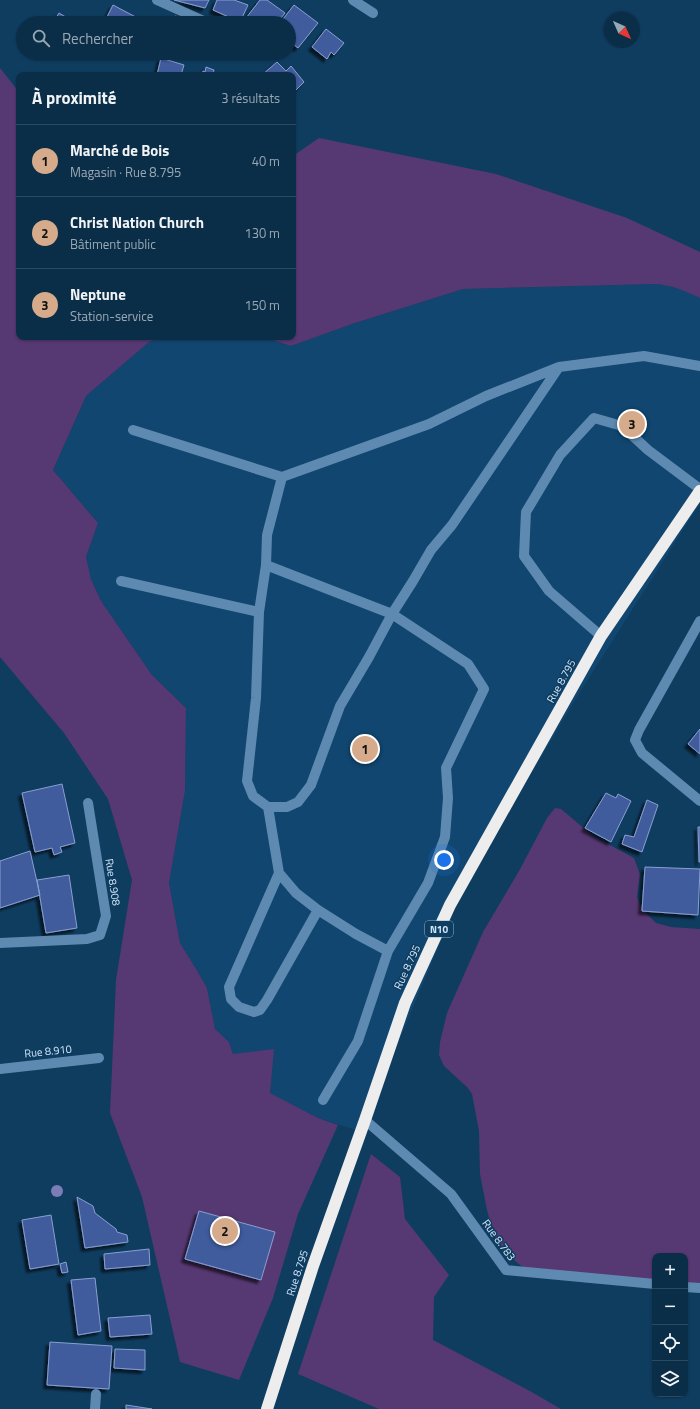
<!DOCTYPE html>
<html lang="fr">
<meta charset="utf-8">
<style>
:root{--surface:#0b2e48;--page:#14364f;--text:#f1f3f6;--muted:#9aa8b4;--line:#2b4a60;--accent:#d6ab8b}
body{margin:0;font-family:"Titillium Web",sans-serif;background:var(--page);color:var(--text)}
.controls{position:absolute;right:12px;bottom:12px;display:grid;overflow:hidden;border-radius:8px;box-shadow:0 1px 3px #0004}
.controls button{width:36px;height:36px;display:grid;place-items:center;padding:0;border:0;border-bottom:1px solid var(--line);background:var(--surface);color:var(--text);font:20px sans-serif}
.compass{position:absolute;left:604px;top:12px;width:36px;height:36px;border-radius:50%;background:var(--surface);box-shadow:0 1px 3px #0004;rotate:135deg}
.you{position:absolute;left:444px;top:860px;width:14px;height:14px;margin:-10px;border:3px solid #fff;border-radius:50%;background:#1a73e8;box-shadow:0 0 0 6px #1a73e833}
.badge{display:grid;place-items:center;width:26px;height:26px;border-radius:50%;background:var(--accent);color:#111;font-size:13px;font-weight:700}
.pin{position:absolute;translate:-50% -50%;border:2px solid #fff;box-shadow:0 1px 4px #0006}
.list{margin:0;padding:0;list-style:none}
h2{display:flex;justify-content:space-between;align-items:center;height:52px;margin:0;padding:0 16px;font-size:17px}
h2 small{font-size:13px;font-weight:400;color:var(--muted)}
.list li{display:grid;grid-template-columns:26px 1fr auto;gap:12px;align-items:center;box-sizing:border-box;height:72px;padding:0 16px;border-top:1px solid var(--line)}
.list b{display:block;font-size:15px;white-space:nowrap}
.list p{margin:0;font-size:13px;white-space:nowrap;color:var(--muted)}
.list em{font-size:13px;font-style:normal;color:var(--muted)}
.icon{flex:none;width:22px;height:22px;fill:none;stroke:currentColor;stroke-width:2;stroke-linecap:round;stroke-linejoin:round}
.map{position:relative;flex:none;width:700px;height:1409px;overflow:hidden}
.search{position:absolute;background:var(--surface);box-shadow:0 1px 3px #0004;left:16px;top:16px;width:280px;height:44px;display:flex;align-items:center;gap:10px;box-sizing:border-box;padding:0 14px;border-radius:22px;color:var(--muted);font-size:15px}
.panel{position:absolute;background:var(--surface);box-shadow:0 1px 3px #0004;left:16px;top:72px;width:280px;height:268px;border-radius:8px}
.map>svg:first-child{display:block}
</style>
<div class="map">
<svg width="700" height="1409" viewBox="0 0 700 1409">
<defs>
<filter id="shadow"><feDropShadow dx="-3.5" dy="3.5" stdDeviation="1" flood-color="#0009"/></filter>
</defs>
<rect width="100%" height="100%" fill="#0f3d60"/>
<path fill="#10466f" d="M 655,284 L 667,285 L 684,290 L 700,298 L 700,503 L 575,700 L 464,886 L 385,1074 L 365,1133 L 318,1118 L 269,1093 L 233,1054 L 229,1042 L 215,1029 L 207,988 L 198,972 L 180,943 L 169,883 L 185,791 L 186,708 L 152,675 L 101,601 L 91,579 L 86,557 L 98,523 L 53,470 L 86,396 L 149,342 L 163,337 L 263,337 L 291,346 L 352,324 L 463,289 Z"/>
<path fill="#563872" d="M 0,68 L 19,92 L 19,337 L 163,337 L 149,342 L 86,396 L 53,470 L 98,523 L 86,557 L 91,579 L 101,601 L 152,675 L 186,708 L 185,791 L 169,883 L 180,943 L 198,972 L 207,988 L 215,1029 L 229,1042 L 233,1054 L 274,1049 L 270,1093 L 318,1118 L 338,1125 L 298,1214 L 273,1298 L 239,1380 L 180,1362 L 142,1197 L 110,1113 L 116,980 L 132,880 L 108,799 L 64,733 L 0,657 Z
M 319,138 L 496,174 L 627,218 L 700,252 L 700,298 C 685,291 672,285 655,284 L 463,289 L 352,324 L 291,346 L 263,337 L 293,337 L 293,156 Z
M 555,808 L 561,809 L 593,836 L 634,858 L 640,874 L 637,897 L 642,909 L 656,923 L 671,927 L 700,929 L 700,1287 L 685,1288 L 685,1256 L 655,1256 L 655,1286 L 590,1283 L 546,1277 L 525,1269 L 508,1255 L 494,1236 L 487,1210 L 480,1174 L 479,1131 L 472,1094 L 467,1087 L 444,1066 L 439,1055 L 440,1042 L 447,1013 L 483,932 L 519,871 L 547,818 Z
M 371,1154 L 400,1177 L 405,1219 L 449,1275 L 434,1297 L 433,1340 L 528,1390 L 561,1409 L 379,1409 L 298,1374 Z"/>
<path fill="#415b9d" stroke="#899fd1" filter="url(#shadow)" d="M 174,0 L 209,0 L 205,8 Z
M 217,0 L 234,0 L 248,5 L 240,22 L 213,10 Z
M 260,0 L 267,0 L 285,13 L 277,23 L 253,23 L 246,18 Z
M 113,5 L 147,23 L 104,23 Z
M 294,5 L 318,23 L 298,48 L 289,41 L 289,23 L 280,23 Z
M 59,13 L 69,19 L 67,22 L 68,23 L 53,23 Z
M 175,16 L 200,23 L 173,23 Z
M 326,29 L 344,43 L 334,55 L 331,52 L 327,59 L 312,47 Z
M 161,58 L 184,65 L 181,75 L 157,75 Z
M 277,62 L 286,71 L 291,66 L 304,82 L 293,93 L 293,75 L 262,75 Z
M 206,67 L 214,70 L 213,74 L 216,75 L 202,75 L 203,71 L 205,72 Z
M 700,729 L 700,754 L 688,744 Z
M 62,784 L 75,843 L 60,847 L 62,852 L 54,855 L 52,848 L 35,852 L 22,793 Z
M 606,793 L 616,798 L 618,794 L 631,801 L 611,842 L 585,828 Z
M 647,800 L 658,805 L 642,852 L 622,844 L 625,835 L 634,837 Z
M 698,827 L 700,827 L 700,862 L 699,862 Z
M 30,851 L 40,895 L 0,908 L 0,861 Z
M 645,867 L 700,869 L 698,915 L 642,911 Z
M 69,875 L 77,928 L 46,933 L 37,880 Z
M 77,1197 L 93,1206 L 95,1213 L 116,1229 L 117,1232 L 127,1235 L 128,1242 L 85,1248 Z
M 199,1211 L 275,1232 L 261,1280 L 185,1259 Z
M 51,1215 L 59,1264 L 30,1269 L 22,1220 Z
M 149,1249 L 150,1265 L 105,1269 L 104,1254 Z
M 66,1262 L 68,1272 L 62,1273 L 60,1264 Z
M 95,1278 L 101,1331 L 78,1335 L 71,1280 Z
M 150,1315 L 152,1334 L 110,1337 L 108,1318 Z
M 50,1342 L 112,1346 L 109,1389 L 47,1385 Z
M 115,1349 L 145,1350 L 145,1370 L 114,1368 Z
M 126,1405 L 152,1409 L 126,1409 Z"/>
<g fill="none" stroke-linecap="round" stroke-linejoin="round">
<path stroke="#5e8ab1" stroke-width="10" d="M 157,0 L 208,23
M 353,0 L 373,13
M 559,367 L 452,525 L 431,550 L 413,581 L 392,614 L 369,657 L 340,706 L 311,785 L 298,802 L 287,807 L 268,807 L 253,796 L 247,781 L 256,698 L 259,612 L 266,565 L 267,535 L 282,477 L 429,424 L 486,396 L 559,367 L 644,356 L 700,366
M 133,430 L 282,477
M 266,565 L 392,614 L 468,664 L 484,689 L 446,768 L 448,798 L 445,837 L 428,883 L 388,951 L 358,1041 L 323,1100
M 121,581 L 259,612
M 700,621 L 639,730 L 635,740 L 642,753 L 700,801
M 601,636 L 549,591 L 524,556 L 526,512 L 560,455 L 594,418 L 622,426 L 648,450 L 700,489
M 268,807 L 279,873 L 296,893 L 318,910 L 356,934 L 388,951
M 279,873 L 229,987 L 231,999 L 239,1007 L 254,1012 L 260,1010 L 267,1000 L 318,910
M 0,943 L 87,939 L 100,935 L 106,916 L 88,803
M 0,1069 L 99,1058
M 365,1120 L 451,1194 L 506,1270 L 655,1284
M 685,1287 L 700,1288
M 95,1409 L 96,1394"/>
<path stroke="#ededed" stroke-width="12" d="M 267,1409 L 313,1266 L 365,1120 L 405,1003 L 450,905 L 601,636 L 700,491"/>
</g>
<circle fill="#7c7cb6" cx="57" cy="1191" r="6"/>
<g text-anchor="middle" stroke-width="3" stroke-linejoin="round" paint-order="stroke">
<rect fill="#0f3d60" stroke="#94b2cc" stroke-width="1" x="425" y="921" width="28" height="16" rx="3"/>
<g font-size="10" font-weight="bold" fill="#cde4fa">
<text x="439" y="933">N10</text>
</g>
<g font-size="11" fill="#cde4fa" stroke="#0f3d60">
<text transform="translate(561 681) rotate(-61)" y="4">Rue 8.795</text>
<text transform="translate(113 882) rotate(81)" y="4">Rue 8.908</text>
<text transform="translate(407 967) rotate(-65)" y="4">Rue 8.795</text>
<text transform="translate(48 1051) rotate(-6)" y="4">Rue 8.910</text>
<text transform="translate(499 1240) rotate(54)" y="4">Rue 8.783</text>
<text transform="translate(297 1273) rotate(-72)" y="4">Rue 8.795</text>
</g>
</g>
</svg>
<div class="controls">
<button>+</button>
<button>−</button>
<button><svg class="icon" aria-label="locate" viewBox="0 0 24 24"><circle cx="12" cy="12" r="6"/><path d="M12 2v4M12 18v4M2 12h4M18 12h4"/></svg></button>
<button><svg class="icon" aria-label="layers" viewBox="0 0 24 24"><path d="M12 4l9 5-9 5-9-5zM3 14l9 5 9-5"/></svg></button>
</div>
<svg class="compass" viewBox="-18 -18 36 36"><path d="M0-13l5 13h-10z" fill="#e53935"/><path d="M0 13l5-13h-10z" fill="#9aa8b4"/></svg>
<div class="you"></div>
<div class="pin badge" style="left:365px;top:749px">1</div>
<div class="pin badge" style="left:225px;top:1231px">2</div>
<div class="pin badge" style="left:632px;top:424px">3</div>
<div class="search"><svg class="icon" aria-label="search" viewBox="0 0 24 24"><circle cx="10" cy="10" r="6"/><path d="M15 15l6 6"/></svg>Rechercher</div>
<section class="panel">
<h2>À proximité<small>3 résultats</small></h2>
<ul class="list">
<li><span class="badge">1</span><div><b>Marché de Bois</b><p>Magasin · Rue 8.795</p></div><em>40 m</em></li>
<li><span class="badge">2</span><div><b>Christ Nation Church</b><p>Bâtiment public</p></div><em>130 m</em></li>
<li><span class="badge">3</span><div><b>Neptune</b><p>Station-service</p></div><em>150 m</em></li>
</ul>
</section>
</div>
